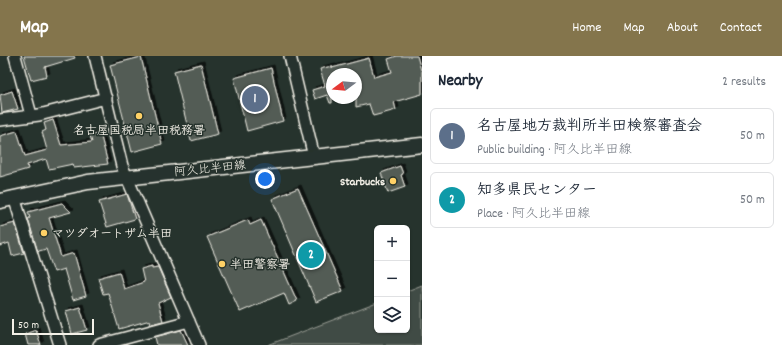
<!DOCTYPE html>
<meta charset="utf-8">
<style>
:root{--surface:#fff;--page:#f6f6f7;--text:#1f2937;--muted:#747a83;--line:#e0e1e3;--accent:#84754c}
body{margin:0;font-family:Dekko,"Klee One",sans-serif;background:var(--page);color:var(--text)}
.controls{position:absolute;right:12px;bottom:12px;display:grid;overflow:hidden;border-radius:6px;box-shadow:0 1px 3px #0004}
.controls button{width:36px;height:36px;display:grid;place-items:center;padding:0;border:0;border-bottom:1px solid var(--line);background:var(--surface);color:var(--text);font:20px sans-serif}
.compass{position:absolute;left:326px;top:12px;width:36px;height:36px;border-radius:50%;background:var(--surface);box-shadow:0 1px 3px #0004;rotate:254deg}
.scale{position:absolute;left:12px;bottom:10px;width:82px;box-sizing:border-box;padding-left:4px;border:2px solid #f4f1e8;border-top:0;font-size:11px;line-height:14px;white-space:nowrap;color:#f4f1e8;-webkit-text-stroke:3px #26332d;paint-order:stroke}
.you{position:absolute;left:265px;top:123px;width:14px;height:14px;margin:-10px;border:3px solid #fff;border-radius:50%;background:#1a73e8;box-shadow:0 0 0 6px #1a73e833}
.badge{display:grid;place-items:center;width:26px;height:26px;border-radius:50%;background:var(--accent);color:#fff;font-size:13px;font-weight:700}
.pin{position:absolute;translate:-50% -50%;border:2px solid #fff;box-shadow:0 1px 4px #0006}
.list{margin:0;padding:0;list-style:none}
h2{display:flex;justify-content:space-between;align-items:center;height:52px;margin:0;padding:0 16px;font-size:17px}
h2 small{font-size:13px;font-weight:400;color:var(--muted)}
.list li{display:grid;grid-template-columns:26px 1fr auto;gap:12px;align-items:center;box-sizing:border-box;height:56px;margin:0 8px 8px;padding:0 8px;border:1px solid var(--line);border-radius:6px}
.list b{display:block;font-size:15px;white-space:nowrap}
.list p{margin:0;font-size:13px;white-space:nowrap;color:var(--muted)}
.list em{font-size:13px;font-style:normal;color:var(--muted)}
.icon{flex:none;width:22px;height:22px;fill:none;stroke:currentColor;stroke-width:2;stroke-linecap:round;stroke-linejoin:round}
.map{position:relative;flex:none;width:422px;height:289px;overflow:hidden}
header{display:flex;align-items:center;gap:24px;box-sizing:border-box;height:56px;padding:0 20px;background:var(--accent);color:#fff}
header strong{font-size:19px}
nav{display:flex;gap:22px;margin-inline-start:auto;font-size:14px}
main{display:flex}
aside{flex:1;background:var(--surface)}
.map>svg:first-child{display:block}
</style>
<header>
<strong>Map</strong>
<nav><a>Home</a><a>Map</a><a>About</a><a>Contact</a></nav>
</header>
<main>
<div class="map">
<svg width="422" height="289" viewBox="0 0 422 289">
<defs>
<filter id="shadow"><feDropShadow dx="3" dy="-3" stdDeviation="0" flood-color="#0009"/></filter>
</defs>
<rect width="100%" height="100%" fill="#26332d"/>
<filter id="ink" filterUnits="userSpaceOnUse"><feTurbulence type="fractalNoise" baseFrequency=".025" numOctaves="2"/><feDisplacementMap in="SourceGraphic" scale="8" xChannelSelector="R" yChannelSelector="G"/><feConvolveMatrix kernelMatrix="1 2 1 2 8 2 1 2 1" color-interpolation-filters="sRGB"/></filter>
<g filter="url(#ink)">
<path fill="#414b45" stroke="#9a9e96" d="M 422,229 L 422,289 L 268,289 L 377,247 L 377,274 L 407,274 L 407,235 Z"/>
<path fill="#525c55" stroke="#f4f1e8" filter="url(#shadow)" d="M 24,0 L 74,0 L 75,2 L 45,11 L 47,20 L 31,24 Z
M 397,0 L 417,0 L 421,14 L 422,13 L 422,38 L 394,46 L 396,54 L 373,60 L 369,48 L 356,51 L 356,18 L 332,18 L 332,47 L 330,47 L 327,39 L 315,43 L 312,34 L 325,30 L 320,13 L 332,10 L 332,12 L 369,2 L 374,21 L 392,16 L 388,3 Z
M 141,1 L 162,88 L 132,96 L 110,9 Z
M 201,8 L 218,78 L 191,85 L 174,15 Z
M 271,12 L 283,65 L 247,75 L 234,22 Z
M 12,35 L 18,53 L 2,57 L 0,39 Z
M 53,64 L 61,89 L 92,86 L 90,80 L 100,77 L 108,108 L 74,112 L 73,108 L 49,113 L 46,103 L 27,109 L 28,113 L 0,121 L 0,80 L 17,75 L 25,100 L 47,94 L 42,76 L 46,74 L 44,67 Z
M 400,110 L 403,118 L 401,119 L 405,131 L 388,137 L 381,117 Z
M 298,132 L 343,235 L 316,246 L 272,143 Z
M 127,138 L 135,163 L 107,171 L 99,146 Z
M 62,147 L 71,156 L 49,162 L 61,201 L 74,197 L 86,240 L 73,244 L 64,213 L 54,216 L 46,193 L 39,195 L 37,193 L 28,163 L 30,162 L 28,156 Z
M 248,164 L 250,169 L 261,164 L 297,245 L 289,249 L 284,237 L 240,256 L 207,181 Z
M 15,167 L 24,197 L 12,200 L 9,187 L 0,190 L 0,171 Z
M 152,210 L 152,212 L 158,211 L 171,241 L 158,247 L 163,265 L 151,268 L 150,264 L 119,273 L 108,237 L 103,238 L 98,222 L 119,216 L 124,233 L 144,226 L 141,213 Z
M 80,251 L 87,274 L 72,278 L 66,255 Z
M 36,274 L 41,289 L 28,289 L 25,278 Z
M 181,274 L 188,289 L 157,289 L 155,281 Z"/>
<g fill="none" stroke-linecap="round" stroke-linejoin="round">
<defs>
<path id="minor" d="M 15,0 L 31,59
M 95,0 L 122,110 L 199,289
M 290,0 L 314,101
M 0,64 L 39,59 L 106,42
M 14,141 L 60,289
M 99,289 L 189,265"/>
<path id="major" d="M 0,145 L 88,126 L 422,89"/>
</defs>
<use href="#minor" stroke="#f4f1e8" stroke-width="14"/>
<use href="#major" stroke="#f4f1e8" stroke-width="17"/>
<use href="#minor" stroke="#26332d" stroke-width="11"/>
<use href="#major" stroke="#26332d" stroke-width="14"/>
</g>
</g>
<g fill="#ffd166" stroke="#26332d" stroke-width="1.5">
<circle cx="139" cy="60" r="4"/>
<circle cx="393" cy="125" r="4"/>
<circle cx="44" cy="177" r="4"/>
<circle cx="222" cy="208" r="4"/>
</g>
<g text-anchor="middle" stroke-width="3" stroke-linejoin="round" paint-order="stroke">
<g font-size="12" font-weight="bold" fill="#f4f1e8" stroke="#26332d" text-anchor="start">
<text x="139" y="78" text-anchor="middle">名古屋国税局半田税務署</text>
<text x="385" y="129" text-anchor="end">Starbucks</text>
<text x="52" y="181">マツダオートザム半田</text>
<text x="230" y="212">半田警察署</text>
</g>
<g font-size="12" fill="#f4f1e8" stroke="#26332d">
<text transform="translate(210 112) rotate(-6)" y="4">阿久比半田線</text>
</g>
</g>
</svg>
<div class="controls">
<button>+</button>
<button>−</button>
<button><svg class="icon" aria-label="layers" viewBox="0 0 24 24"><path d="M12 4l9 5-9 5-9-5zM3 14l9 5 9-5"/></svg></button>
</div>
<svg class="compass" viewBox="-18 -18 36 36"><path d="M0-13l5 13h-10z" fill="#e53935"/><path d="M0 13l5-13h-10z" fill="#747a83"/></svg>
<div class="scale">50 m</div>
<div class="you"></div>
<div class="pin badge" style="left:255px;top:43px;background:#5c6f8a">1</div>
<div class="pin badge" style="left:311px;top:199px;background:#0f9aa8">2</div>
</div>
<aside>
<h2>Nearby<small>2 results</small></h2>
<ul class="list">
<li><span class="badge" style="background:#5c6f8a">1</span><div><b>名古屋地方裁判所半田検察審査会</b><p>Public building · 阿久比半田線</p></div><em>50 m</em></li>
<li><span class="badge" style="background:#0f9aa8">2</span><div><b>知多県民センター</b><p>Place · 阿久比半田線</p></div><em>50 m</em></li>
</ul>
</aside>
</main>
